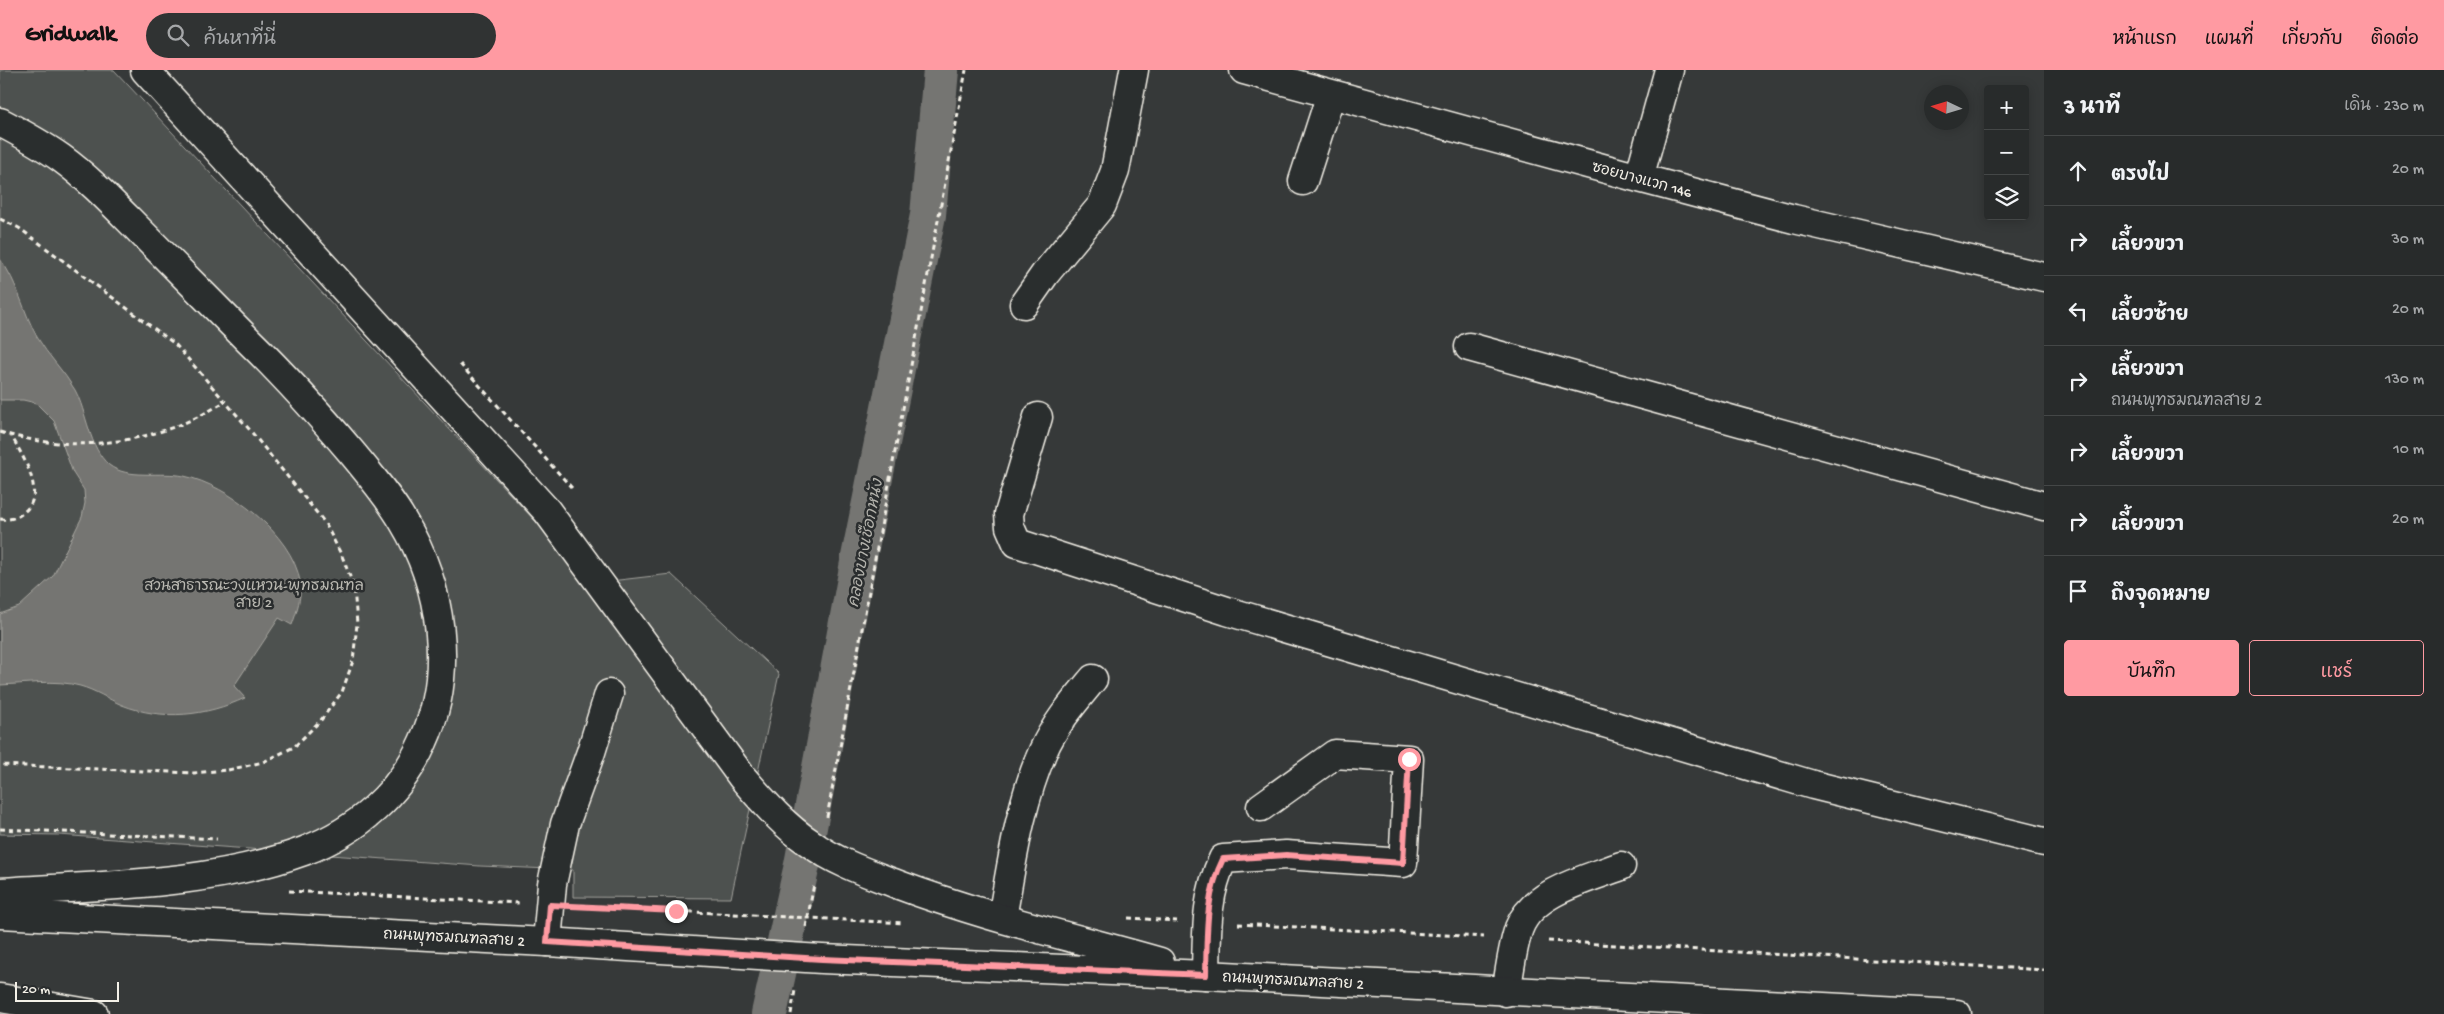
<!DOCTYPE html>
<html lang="th">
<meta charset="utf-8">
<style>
:root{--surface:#282b2b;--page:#303333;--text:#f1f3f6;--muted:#a5a7a9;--line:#444747;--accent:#ff9aa2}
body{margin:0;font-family:"Gochi Hand","Playpen Sans Thai",sans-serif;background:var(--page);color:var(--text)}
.controls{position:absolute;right:15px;top:15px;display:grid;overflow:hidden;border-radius:5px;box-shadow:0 2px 12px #0003}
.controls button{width:45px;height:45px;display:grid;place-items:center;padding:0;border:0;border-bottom:1px solid var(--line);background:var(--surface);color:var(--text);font:25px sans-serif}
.compass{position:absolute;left:1924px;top:15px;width:45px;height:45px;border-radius:50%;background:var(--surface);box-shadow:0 2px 12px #0003;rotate:274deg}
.scale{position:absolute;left:15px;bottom:12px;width:104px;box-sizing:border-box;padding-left:5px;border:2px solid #f4f1e8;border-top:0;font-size:14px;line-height:18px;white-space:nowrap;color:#f4f1e8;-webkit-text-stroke:4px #2a2d2e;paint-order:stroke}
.stop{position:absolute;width:15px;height:15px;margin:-11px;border:4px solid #ff9aa2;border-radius:50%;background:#fff}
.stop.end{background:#ff9aa2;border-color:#fff;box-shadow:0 1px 5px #0008}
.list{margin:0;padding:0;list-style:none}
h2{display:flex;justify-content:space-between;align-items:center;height:65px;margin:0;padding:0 20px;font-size:21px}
h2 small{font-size:16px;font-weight:400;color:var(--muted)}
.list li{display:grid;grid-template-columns:32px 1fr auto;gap:15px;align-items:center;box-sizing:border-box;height:70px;padding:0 20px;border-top:1px solid var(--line)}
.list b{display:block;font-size:19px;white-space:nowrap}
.list p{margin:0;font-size:16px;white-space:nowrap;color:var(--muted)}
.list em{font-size:16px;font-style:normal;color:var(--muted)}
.actions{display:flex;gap:10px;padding:15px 20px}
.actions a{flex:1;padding:11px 0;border:1px solid var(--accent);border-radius:5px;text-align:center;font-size:18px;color:var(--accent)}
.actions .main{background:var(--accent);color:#111}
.icon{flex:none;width:28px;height:28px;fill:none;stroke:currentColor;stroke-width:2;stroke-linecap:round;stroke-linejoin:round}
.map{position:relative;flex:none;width:2044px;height:944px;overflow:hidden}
header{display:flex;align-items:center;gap:30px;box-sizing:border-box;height:70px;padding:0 25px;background:var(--accent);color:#111}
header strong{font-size:24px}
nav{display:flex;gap:28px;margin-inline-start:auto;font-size:18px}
.search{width:350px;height:45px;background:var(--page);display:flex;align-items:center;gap:12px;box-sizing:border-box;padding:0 18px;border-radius:28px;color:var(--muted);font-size:19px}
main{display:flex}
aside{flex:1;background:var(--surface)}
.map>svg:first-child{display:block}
</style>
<header>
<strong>Gridwalk</strong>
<div class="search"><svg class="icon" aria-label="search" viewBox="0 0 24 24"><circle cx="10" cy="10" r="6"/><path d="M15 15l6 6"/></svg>ค้นหาที่นี่</div>
<nav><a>หน้าแรก</a><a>แผนที่</a><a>เกี่ยวกับ</a><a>ติดต่อ</a></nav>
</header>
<main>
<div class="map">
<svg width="2044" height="944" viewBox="0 0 2044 944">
<rect width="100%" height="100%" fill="#363939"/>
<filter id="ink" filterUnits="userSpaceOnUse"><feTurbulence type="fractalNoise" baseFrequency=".02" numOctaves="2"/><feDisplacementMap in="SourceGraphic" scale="10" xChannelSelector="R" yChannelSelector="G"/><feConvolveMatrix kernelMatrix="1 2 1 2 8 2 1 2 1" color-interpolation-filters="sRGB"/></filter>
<g filter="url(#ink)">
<path fill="#4e514f" stroke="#a1a19c" d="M 0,0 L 114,0 L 593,513 L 671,504 L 779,604 L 731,828 L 573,827 L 573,800 L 480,796 L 59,765 L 0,764 Z"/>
<path fill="#757572" stroke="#a8a7a1" d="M 0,189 C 18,212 23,242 37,267 C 48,286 64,301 75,320 C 87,342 89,378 109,395 C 128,410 161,401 184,406 C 228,415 292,464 300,511 C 302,526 297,541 292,555 L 279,548 L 234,616 L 245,628 C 206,646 163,651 122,635 C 108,629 95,620 80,616 C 56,609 25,614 0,615 L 0,544 L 19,537 L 53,506 L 82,447 L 85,433 L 84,420 L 73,403 L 54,351 L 36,333 L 23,330 L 0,330 Z"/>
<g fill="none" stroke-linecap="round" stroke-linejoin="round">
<path stroke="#757572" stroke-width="36" d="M 769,944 L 802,795 L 859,487 L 928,145 L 941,0"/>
<defs>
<path id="minor" d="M 1244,0 L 1639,108 L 1794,149 L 2044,207
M 1639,108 L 1669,0
M 1303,111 L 1331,24
M 1024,234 L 1045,204 L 1102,135 L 1115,101 L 1134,0
M 1469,277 L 2044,436
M 1038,347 L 1009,444 L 1010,457 L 1017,473 L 1227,541 L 1813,715 L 2044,772
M 1002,848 C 1012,792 1020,733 1043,681 C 1055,654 1074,632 1093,609
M 547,872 L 552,814 L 565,754 L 591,682 L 609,624
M 1206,905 C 1207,865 1205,826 1223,789 L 1286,785 L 1403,793 L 1409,689 L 1335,684 L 1261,737
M 1506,922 C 1510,901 1512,878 1519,858 C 1533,821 1588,809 1621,796"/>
<path id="major" d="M 145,0 L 547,441 L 742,707 C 763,731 783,755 810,773 C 837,793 868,803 899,815 C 984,847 1073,867 1160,892
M 0,52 C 21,63 41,74 61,88 C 90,109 115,136 141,162 C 177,198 213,235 249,271 C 286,307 320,345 353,384 C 371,406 389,427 403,451 C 442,515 455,603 423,672 C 400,724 357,761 304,781 C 208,816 101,815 0,822
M 0,844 L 547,872 L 822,889 L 1206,905 L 1957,944
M 0,928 L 94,944"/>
</defs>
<use href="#minor" stroke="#f4f1e8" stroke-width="31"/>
<use href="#major" stroke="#f4f1e8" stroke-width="31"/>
<path stroke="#f4f1e8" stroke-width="3" stroke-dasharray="5 4" stroke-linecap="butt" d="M 0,149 L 19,158 L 175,274 L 249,359 L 325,453 L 342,486 L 354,517 L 357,554 L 353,591 L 342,622 L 321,650 L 294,677 L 263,692 L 228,700 L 193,703 L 0,695
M 460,294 L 572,418
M 0,362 C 74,385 159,374 224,332
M 0,449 C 10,450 18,448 25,441 C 47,422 21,384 11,365
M 827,747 L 966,0
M 0,759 L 217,769
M 289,821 L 520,833
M 581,836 L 904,853
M 1128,848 L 1177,851
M 1238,854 L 1484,867
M 806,857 L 814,814
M 1548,871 L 2044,900
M 791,944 L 795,920"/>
<use href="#minor" stroke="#2a2d2e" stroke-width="28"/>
<use href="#major" stroke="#2a2d2e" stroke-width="28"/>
</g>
</g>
<g fill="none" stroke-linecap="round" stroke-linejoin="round" filter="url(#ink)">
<path stroke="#ff9aa2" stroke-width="6" d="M 676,841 L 550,835 L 547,872 L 822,889 L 1206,905 C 1207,865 1205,825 1223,789 L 1286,785 L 1403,793 L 1409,689"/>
</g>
<g text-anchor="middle" stroke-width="5" stroke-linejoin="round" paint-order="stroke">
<g font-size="15" fill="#f4f1e8" stroke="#2a2d2e">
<text transform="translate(1642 109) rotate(15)" y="5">ซอยบางแวก 146</text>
<text transform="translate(454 867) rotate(3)" y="5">ถนนพุทธมณฑลสาย 2</text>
<text transform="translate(1293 910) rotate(3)" y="5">ถนนพุทธมณฑลสาย 2</text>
</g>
<g font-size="15" fill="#bab9b2" stroke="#2a2d2e">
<text x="254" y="520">สวนสาธารณะวงแหวน-พุทธมณฑล<tspan x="254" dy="17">สาย 2</tspan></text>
</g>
<g font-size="16" font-style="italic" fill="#b4b3ad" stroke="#2a2d2e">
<text transform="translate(864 473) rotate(-79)" y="6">คลองบางเชือกหนัง</text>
</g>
</g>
</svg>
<div class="controls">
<button>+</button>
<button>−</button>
<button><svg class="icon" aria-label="layers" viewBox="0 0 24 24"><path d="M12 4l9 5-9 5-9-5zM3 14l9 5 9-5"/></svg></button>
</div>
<svg class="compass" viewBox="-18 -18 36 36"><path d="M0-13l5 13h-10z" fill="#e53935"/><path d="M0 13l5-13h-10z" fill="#a5a7a9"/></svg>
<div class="scale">20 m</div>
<div class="stop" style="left:1409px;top:689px"></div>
<div class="stop end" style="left:676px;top:841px"></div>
</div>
<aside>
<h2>3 นาที<small>เดิน · 230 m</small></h2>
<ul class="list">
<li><svg class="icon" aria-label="ahead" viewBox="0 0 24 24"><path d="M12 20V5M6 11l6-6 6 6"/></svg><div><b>ตรงไป</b></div><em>20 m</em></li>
<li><svg class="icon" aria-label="right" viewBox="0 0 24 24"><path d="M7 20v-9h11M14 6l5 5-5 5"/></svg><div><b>เลี้ยวขวา</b></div><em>30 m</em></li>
<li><svg class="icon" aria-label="left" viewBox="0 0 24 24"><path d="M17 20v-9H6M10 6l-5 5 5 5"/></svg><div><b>เลี้ยวซ้าย</b></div><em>20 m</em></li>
<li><svg class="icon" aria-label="right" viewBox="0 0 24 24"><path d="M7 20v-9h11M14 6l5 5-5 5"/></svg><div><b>เลี้ยวขวา</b><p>ถนนพุทธมณฑลสาย 2</p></div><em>130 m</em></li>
<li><svg class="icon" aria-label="right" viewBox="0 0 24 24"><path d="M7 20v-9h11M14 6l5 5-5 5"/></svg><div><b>เลี้ยวขวา</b></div><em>10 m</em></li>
<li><svg class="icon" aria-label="right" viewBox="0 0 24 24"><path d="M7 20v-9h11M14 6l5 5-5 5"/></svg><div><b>เลี้ยวขวา</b></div><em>20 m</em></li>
<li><svg class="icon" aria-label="arrive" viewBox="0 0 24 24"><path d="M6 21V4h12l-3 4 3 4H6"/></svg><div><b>ถึงจุดหมาย</b></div></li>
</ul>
<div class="actions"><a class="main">บันทึก</a><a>แชร์</a></div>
</aside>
</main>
